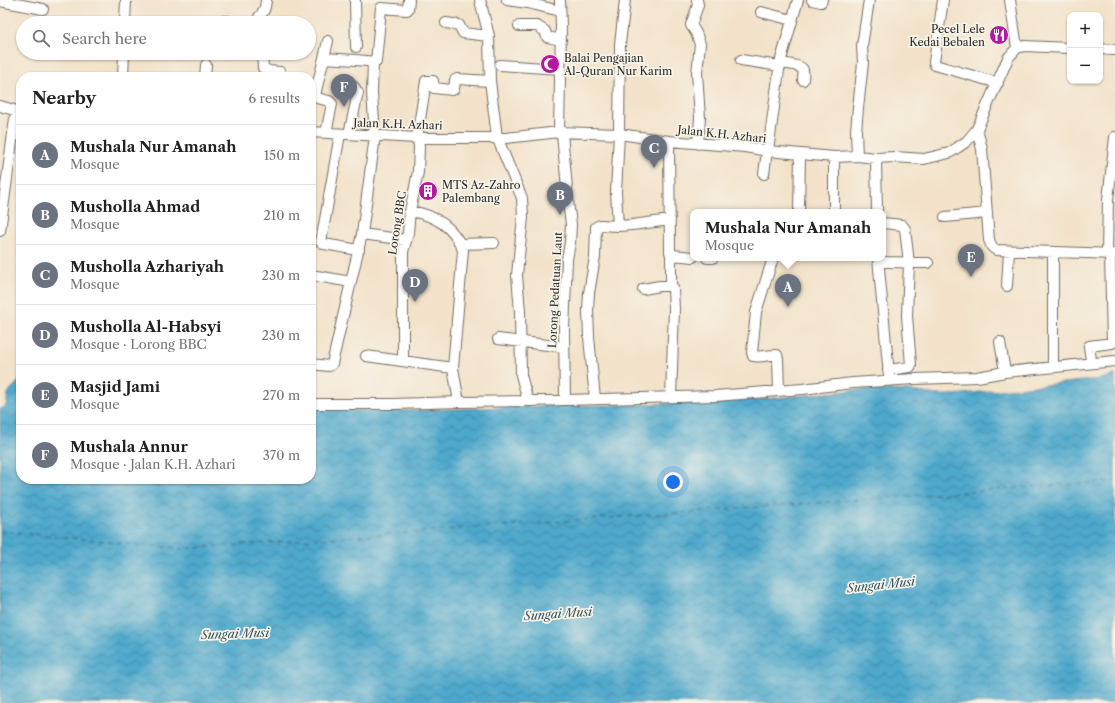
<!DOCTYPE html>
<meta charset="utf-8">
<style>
:root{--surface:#fff;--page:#f2f2f2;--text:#202124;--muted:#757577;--line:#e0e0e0;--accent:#0b8043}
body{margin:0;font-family:"Libre Caslon Text",serif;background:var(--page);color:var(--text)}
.controls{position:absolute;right:12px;top:12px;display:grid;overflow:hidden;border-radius:8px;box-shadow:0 1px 3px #0004}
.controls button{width:36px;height:36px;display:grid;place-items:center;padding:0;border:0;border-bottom:1px solid var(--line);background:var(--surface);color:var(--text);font:20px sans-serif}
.you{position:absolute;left:673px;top:482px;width:14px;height:14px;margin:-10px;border:3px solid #fff;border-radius:50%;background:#1a73e8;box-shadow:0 0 0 6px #1a73e833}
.badge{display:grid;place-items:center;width:26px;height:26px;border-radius:50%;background:var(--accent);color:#fff;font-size:13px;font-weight:700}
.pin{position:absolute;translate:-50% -33px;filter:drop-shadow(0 1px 2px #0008)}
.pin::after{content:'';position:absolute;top:21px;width:14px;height:12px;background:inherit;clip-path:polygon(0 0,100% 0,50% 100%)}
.popup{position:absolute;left:690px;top:209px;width:196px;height:52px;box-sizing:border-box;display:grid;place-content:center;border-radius:8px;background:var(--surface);filter:drop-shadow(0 1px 3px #0005);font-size:13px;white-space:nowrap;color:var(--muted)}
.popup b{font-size:15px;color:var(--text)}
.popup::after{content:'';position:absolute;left:50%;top:100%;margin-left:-8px;border:8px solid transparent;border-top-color:var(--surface)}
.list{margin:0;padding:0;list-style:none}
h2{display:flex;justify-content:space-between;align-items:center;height:52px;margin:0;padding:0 16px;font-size:17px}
h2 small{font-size:13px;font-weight:400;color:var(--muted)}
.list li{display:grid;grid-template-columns:26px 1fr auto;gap:12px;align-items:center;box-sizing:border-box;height:60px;padding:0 16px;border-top:1px solid var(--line)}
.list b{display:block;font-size:15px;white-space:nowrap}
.list p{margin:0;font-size:13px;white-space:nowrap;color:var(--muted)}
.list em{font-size:13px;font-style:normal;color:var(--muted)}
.icon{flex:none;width:22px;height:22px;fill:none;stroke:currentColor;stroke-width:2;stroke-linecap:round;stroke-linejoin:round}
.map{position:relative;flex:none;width:1115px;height:703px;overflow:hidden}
.search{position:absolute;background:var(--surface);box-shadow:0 1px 3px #0004;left:16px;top:16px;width:300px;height:44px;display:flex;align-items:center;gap:10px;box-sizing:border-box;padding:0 14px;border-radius:22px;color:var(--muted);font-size:15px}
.panel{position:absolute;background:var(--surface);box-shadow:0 1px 3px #0004;left:16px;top:72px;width:300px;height:412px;border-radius:16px}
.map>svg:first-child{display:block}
</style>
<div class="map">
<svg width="1115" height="703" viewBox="0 0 1115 703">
<defs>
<pattern id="water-waves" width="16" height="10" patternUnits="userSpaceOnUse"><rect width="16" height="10" fill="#4ea8cc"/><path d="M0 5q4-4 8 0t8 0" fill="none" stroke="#4189a6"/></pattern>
</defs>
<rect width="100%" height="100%" fill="#f7f3e8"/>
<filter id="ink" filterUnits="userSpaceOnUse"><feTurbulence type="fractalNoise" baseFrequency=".025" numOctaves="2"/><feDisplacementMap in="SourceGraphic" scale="8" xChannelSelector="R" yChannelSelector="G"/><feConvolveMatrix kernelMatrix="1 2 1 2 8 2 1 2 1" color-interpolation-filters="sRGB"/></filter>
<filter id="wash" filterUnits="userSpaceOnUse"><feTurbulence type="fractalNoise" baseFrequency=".012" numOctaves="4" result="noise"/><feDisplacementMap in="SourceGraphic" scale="16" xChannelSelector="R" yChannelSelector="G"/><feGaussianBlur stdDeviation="0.9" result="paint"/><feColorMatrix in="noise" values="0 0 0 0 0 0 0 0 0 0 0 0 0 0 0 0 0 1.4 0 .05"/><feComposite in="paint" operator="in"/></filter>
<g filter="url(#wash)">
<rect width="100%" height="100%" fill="#f3e2c9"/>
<path fill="url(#water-waves)" stroke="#3c6a7c" d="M 1115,374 L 1115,703 L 0,703 L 0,409 C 9,407 6,400 8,394 C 11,386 19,386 21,375 L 21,479 L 311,479 L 311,409 L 394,411 L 545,406 L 628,405 L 765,399 L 867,389 L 911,391 L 937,395 L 953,395 L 1100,379 L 1110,377 Z"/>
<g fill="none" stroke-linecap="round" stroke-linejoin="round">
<path stroke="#375763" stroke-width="1" stroke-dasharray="5 4" stroke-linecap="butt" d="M 0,531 L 183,549 L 1115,481"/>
</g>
</g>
<g filter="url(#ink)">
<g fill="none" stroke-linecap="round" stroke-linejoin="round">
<defs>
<path id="minor" d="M 355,0 L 356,47
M 480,0 L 489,36 L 490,81
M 507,0 L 528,3 L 560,11
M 697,0 L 698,5 L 691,25 L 696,33 L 700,44 L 697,73 L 700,118 L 698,144
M 812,0 L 821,2 L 822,0
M 943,0 L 934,62 L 935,65 L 998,83
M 1010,0 L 1017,48
M 0,1 L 43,9
M 761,12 L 792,20
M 217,21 L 228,21 L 229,23
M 125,23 L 126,0
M 259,23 L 259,17 C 265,10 265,9 266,0
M 446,23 L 459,25 L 463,33 L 489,36
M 519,26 L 537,26 L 545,31 L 547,37 L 561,40
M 1100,49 L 1115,50
M 262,53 L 263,68 L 269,71 L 280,72
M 324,58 L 356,60 L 376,62 L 381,8 L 407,10 L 408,9 L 409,0
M 741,60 L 780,66
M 780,63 C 785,64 802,65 803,70 C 804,72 803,78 803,80
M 500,65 L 560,69
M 123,77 L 124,53
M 205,77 L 206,65
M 341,85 L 354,87 L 355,88 L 355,92 L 358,93 L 349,134
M 0,106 L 21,112
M 977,129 L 982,149 L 989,240 L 992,247 L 996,250 L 1115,254
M 311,132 L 417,138 L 506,138 L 559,132 L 619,134 L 669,141 L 745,147 L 768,151 L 834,157 L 857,156 L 876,158 L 894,157 L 924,159 L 949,153 L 957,148 L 967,141 L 977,129 L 1008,58 L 1017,48 L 1024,46 L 1070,48
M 559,132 L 561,26 L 560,0
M 326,133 L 332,104 L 329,101 L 317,98 L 315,95 L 324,58 L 328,41
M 562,133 L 569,210 L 571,224 L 570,243 L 567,259 L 564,329 L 565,400
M 340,134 L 321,242 L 324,244 L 359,250
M 417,138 L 426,81 L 433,81 L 434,88 L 452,90 L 454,89 L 455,80 L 457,79 L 490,81 L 497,137 L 522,198 L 523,217 L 517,275 L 520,312 L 521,375 L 528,401
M 669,141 L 670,252 L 671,255 L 673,255 L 693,257
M 768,151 L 780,63 L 798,0
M 857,156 L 856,131 L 858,108 L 863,63 L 862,46 L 869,0
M 876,158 L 877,212
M 764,174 L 767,151
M 799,212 L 800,154
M 834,212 L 834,157
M 945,217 L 987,213
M 883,223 L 902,225 L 905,229 L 909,263 L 907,316 L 911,365 L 910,367 L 888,370
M 618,226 L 632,225 L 670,220
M 0,231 L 16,111
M 362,234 L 406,240
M 460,244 L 494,243
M 1107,254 L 1108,200 L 1115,137
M 707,258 L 713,258
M 773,258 L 756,312 L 752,353 L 753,356 C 761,358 770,354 777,355 L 778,359 L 779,391
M 878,258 L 889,375
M 878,261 L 887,262 L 928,263
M 311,275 L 351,282
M 671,286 L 671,255
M 1007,286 L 1009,251
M 643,289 L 660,286 L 671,286 L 673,288 L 674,309 L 671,397
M 498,339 L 564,347
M 1000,342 L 1005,372
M 366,356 L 453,368 L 463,250 C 453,226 435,215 410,211
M 403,360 L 403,252 L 408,233 L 410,211 L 418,172 L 419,147 L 418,138
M 1091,360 L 1089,346 L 1112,343 L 1110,254
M 311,364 L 329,366 L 332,364 L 362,234 L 375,136 L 372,93 L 373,62
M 1053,364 L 1053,252
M 453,368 L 459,402 L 528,401 L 715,396 L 802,389 L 853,383 L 914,379 L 977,377 L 1005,372 L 1115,361
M 595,399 L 589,337 L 588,310 L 589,293 L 595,257 L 596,227 L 600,225 L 618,226 L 616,192 L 619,134 L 620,44 L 625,0
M 311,404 L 393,404 L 459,402"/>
</defs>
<use href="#minor" stroke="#716b62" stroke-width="12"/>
<use href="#minor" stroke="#fff" stroke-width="10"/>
</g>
</g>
<defs>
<symbol id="restaurant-disc" viewBox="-11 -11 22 22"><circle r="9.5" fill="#b5179e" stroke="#f7f3e8"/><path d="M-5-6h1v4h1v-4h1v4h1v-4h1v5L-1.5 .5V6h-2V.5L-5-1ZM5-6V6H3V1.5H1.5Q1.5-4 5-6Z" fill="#fff"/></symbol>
<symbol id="mosque-disc" viewBox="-11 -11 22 22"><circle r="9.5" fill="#b5179e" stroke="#f7f3e8"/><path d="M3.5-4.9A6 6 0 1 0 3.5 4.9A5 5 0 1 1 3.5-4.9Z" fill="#fff"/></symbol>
<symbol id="building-disc" viewBox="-11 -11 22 22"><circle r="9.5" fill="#b5179e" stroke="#f7f3e8"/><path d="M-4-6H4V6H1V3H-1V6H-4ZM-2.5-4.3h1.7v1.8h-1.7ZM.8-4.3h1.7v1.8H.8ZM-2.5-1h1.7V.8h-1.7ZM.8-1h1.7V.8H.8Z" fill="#fff"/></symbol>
</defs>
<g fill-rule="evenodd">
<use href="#restaurant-disc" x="988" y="24" width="22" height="22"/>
<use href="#mosque-disc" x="539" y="53" width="22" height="22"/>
<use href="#building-disc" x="417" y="180" width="22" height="22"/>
</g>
<g text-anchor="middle" stroke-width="3.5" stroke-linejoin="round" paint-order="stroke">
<g font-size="11" fill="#2b2b2b" stroke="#f7f3e8" text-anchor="start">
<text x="985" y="33" text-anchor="end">Pecel Lele<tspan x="985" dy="13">Kedai Bebalen</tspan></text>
<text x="564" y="62">Balai Pengajian<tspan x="564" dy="13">Al-Quran Nur Karim</tspan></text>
<text x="442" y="189">MTS Az-Zahro<tspan x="442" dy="13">Palembang</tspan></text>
</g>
<g font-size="11" fill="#2b2b2b" stroke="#f7f3e8">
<text transform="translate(398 124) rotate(2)" y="4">Jalan K.H. Azhari</text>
<text transform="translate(722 134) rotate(6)" y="4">Jalan K.H. Azhari</text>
<text transform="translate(397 223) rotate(-81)" y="4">Lorong BBC</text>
<text transform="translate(555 290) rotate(-87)" y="4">Lorong Pedatuan Laut</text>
</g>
<g font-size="12" font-style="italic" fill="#375763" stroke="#f7f3e8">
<text transform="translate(881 585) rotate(-6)" y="4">Sungai Musi</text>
<text transform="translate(558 614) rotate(-4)" y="4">Sungai Musi</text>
<text transform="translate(235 634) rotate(-2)" y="4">Sungai Musi</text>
</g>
</g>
</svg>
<div class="controls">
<button>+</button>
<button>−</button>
</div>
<div class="you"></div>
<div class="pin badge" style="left:788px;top:307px;background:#6b7280">A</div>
<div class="popup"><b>Mushala Nur Amanah</b>Mosque</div>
<div class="pin badge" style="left:560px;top:215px;background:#6b7280">B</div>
<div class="pin badge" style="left:654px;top:168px;background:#6b7280">C</div>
<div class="pin badge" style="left:415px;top:302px;background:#6b7280">D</div>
<div class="pin badge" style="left:971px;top:277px;background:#6b7280">E</div>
<div class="pin badge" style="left:344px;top:107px;background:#6b7280">F</div>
<div class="search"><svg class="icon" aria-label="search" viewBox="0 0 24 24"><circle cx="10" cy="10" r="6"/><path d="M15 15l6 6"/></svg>Search here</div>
<section class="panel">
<h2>Nearby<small>6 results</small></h2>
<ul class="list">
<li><span class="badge" style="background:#6b7280">A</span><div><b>Mushala Nur Amanah</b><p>Mosque</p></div><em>150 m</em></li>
<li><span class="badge" style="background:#6b7280">B</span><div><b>Musholla Ahmad</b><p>Mosque</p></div><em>210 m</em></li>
<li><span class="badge" style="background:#6b7280">C</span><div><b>Musholla Azhariyah</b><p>Mosque</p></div><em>230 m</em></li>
<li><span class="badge" style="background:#6b7280">D</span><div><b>Musholla Al-Habsyi</b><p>Mosque · Lorong BBC</p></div><em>230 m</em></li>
<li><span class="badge" style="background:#6b7280">E</span><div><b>Masjid Jami</b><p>Mosque</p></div><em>270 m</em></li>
<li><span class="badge" style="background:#6b7280">F</span><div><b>Mushala Annur</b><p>Mosque · Jalan K.H. Azhari</p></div><em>370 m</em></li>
</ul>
</section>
</div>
